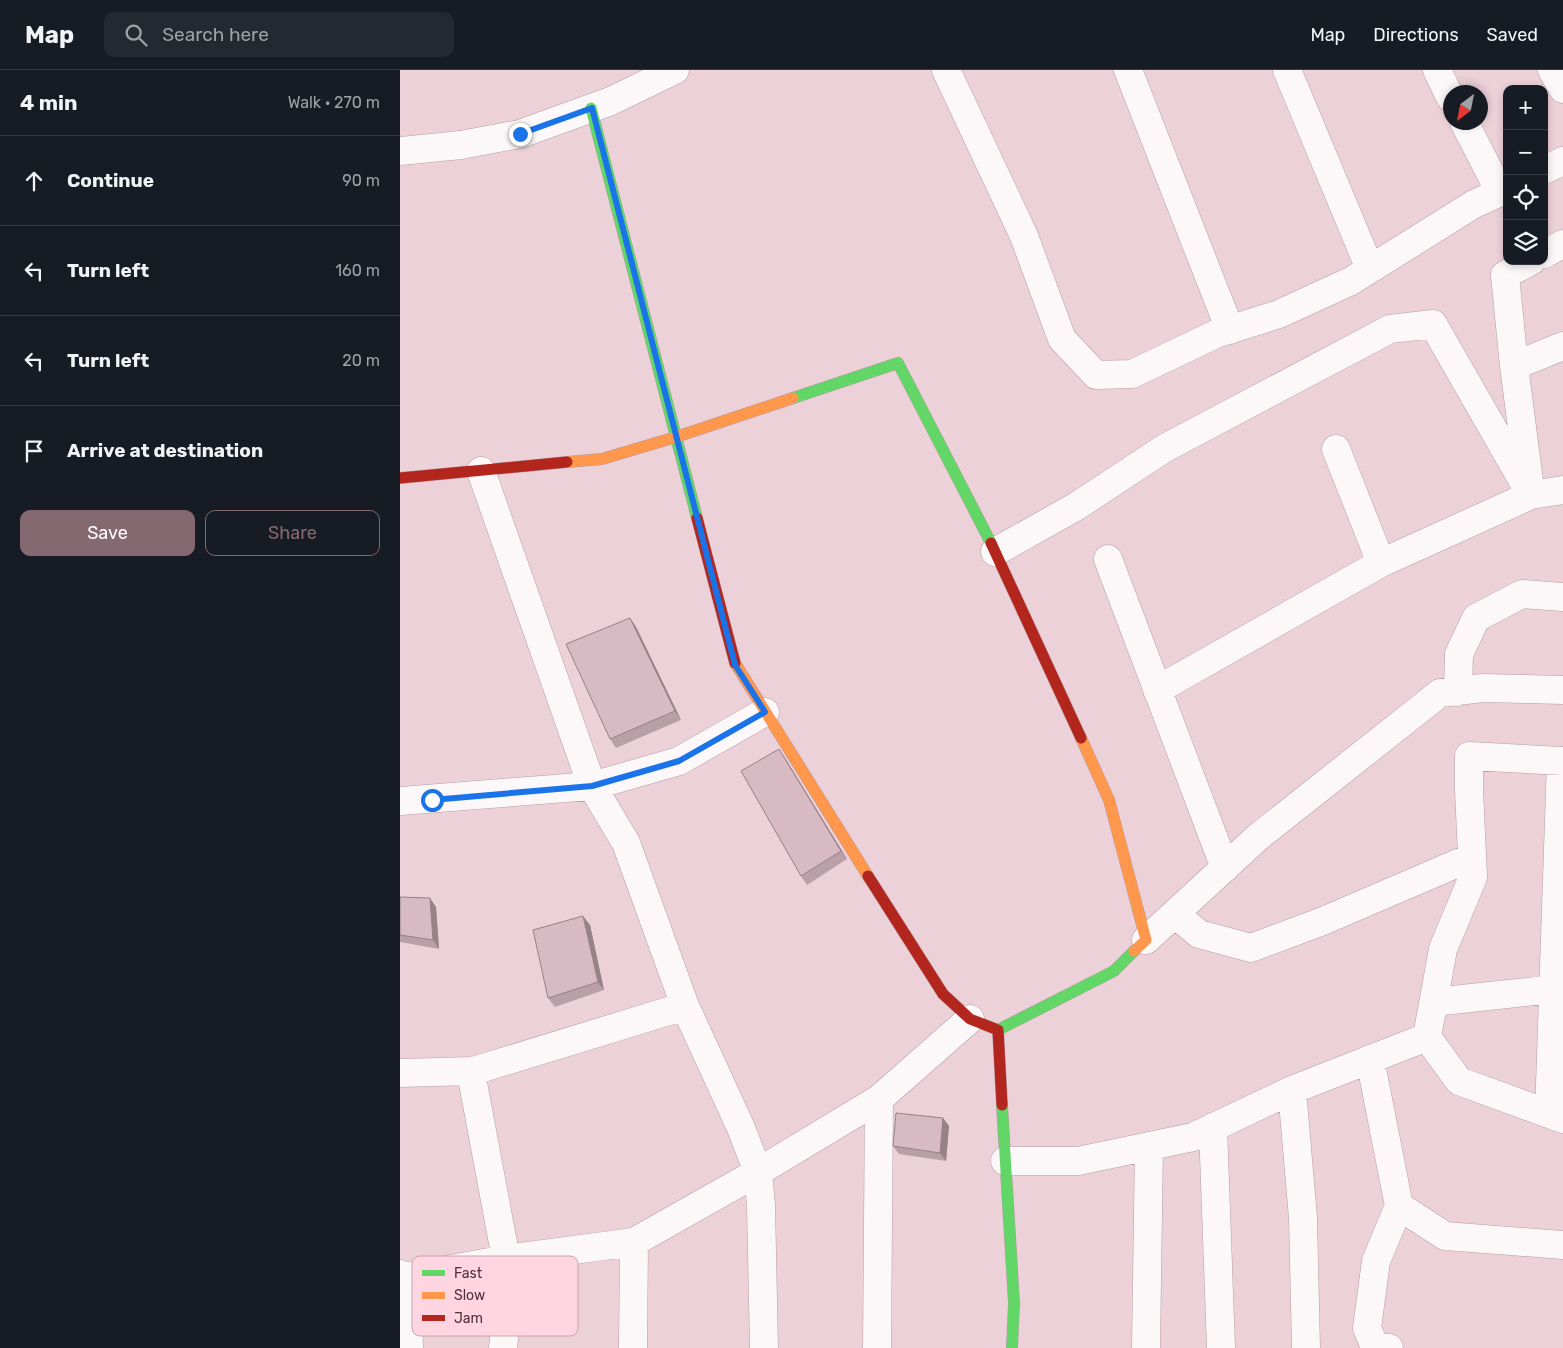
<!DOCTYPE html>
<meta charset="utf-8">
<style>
:root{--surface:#171b24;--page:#242831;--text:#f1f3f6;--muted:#9ea1a6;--line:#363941;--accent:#846971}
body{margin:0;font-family:Rubik,sans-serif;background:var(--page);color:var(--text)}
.controls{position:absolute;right:15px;top:15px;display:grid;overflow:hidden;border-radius:10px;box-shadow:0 2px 8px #0003}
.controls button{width:45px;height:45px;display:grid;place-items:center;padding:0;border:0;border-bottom:1px solid var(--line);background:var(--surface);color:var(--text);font:25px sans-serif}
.compass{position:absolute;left:1043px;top:15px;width:45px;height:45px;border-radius:50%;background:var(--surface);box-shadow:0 2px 8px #0003;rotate:212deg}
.stop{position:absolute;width:15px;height:15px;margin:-11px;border:4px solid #1a73e8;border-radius:50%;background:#fff}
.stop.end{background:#1a73e8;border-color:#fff;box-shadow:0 1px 5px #0008}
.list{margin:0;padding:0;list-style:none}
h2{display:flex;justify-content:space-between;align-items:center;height:65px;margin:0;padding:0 20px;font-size:21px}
h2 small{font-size:16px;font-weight:400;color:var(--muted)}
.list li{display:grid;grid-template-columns:32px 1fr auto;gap:15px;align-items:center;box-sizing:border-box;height:90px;padding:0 20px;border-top:1px solid var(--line)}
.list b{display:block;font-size:19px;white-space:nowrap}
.list em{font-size:16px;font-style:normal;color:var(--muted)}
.actions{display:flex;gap:10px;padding:15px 20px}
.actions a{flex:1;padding:11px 0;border:1px solid var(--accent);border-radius:10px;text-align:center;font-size:18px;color:var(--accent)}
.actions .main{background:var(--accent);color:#fff}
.icon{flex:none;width:28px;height:28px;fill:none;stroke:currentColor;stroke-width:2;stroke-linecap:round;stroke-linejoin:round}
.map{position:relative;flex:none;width:1163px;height:1278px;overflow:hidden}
header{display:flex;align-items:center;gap:30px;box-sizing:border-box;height:70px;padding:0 25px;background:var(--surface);border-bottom:1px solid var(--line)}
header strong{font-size:24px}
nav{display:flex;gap:28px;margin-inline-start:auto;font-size:18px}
.search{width:350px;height:45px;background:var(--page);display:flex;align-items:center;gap:12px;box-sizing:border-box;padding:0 18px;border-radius:10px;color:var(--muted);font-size:19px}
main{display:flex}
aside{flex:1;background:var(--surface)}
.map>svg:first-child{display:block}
</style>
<header>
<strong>Map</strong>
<div class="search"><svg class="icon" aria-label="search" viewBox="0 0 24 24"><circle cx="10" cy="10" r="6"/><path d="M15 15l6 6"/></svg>Search here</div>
<nav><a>Map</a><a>Directions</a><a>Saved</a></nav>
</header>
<main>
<aside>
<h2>4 min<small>Walk · 270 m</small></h2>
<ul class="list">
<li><svg class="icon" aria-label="ahead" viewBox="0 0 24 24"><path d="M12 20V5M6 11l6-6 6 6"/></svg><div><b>Continue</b></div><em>90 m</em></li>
<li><svg class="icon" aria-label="left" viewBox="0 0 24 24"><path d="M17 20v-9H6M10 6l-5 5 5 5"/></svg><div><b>Turn left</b></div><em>160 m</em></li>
<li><svg class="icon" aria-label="left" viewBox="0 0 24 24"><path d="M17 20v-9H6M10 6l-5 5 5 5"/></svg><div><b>Turn left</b></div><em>20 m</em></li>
<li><svg class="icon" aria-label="arrive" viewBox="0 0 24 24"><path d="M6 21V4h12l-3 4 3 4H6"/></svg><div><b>Arrive at destination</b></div></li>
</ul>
<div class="actions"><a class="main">Save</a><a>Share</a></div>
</aside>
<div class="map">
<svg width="1163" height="1278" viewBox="0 0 1163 1278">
<rect width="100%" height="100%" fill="#edd1d9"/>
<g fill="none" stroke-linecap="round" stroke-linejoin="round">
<defs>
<path id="street" d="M 546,0 L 624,166 L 662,269 L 696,305 L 732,304 L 816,264 L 879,244 L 951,211 L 1074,134 L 1107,119
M 728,0 L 830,260
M 887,0 L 970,199
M 1037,0 L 1050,27
M 1152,0 L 1163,19
M 1064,52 L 1100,122
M 0,81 L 61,75 L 120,64 L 211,31 L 275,0
M 1144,100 L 1163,91
M 1144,184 L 1163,174
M 1114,296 L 1163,276
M 936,379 L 981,493
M 81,401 L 192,716 L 226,773 L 285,936 L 341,1058 L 358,1102 L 361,1135 L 364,1278
M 1129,411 L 1114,296 L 1105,205 L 1131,191
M 595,482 L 677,436 L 765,378 L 990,259 L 1033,254 L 1131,425
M 708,489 L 825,798
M 757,620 L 981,493 L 1131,425 L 1163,420
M 1058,622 L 1059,584 L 1076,548 L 1122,524 L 1163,527
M 0,731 L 192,716 L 279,691 L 365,642
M 775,844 L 799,864 L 851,878 L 923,851 L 1072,787
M 746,870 L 858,767 L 1040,623 L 1083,618 L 1163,620
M 1034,932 L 1154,919
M 1027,967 L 1043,879 L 1073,807 L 1069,720 L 1069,686 L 1163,691
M 970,989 L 999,1136 L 1045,1166 L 1163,1175
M 73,1001 L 73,1013 L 106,1189 L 109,1222 L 103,1278
M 0,1003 L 73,1001 L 285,936
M 892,1020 L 903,1148 L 906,1278
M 1149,1044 L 1161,691
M 813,1057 L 821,1278
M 605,1091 L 678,1091 L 793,1067 L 892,1020 L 1027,967 L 1059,1011 L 1163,1049
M 0,1204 L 7,1207 L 9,1278
M 7,1207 L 106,1189 L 234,1172 L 358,1102 L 479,1029 L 570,949
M 233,1278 L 234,1172
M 477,1278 L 479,1029
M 746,1278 L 749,1076
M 989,1278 L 975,1277 L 967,1258 L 976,1191 L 999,1136"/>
<path id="fast" d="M 191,38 L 297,448
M 393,328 L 498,293 L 591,473
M 598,960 L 714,901 L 734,881
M 602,1035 L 614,1233 L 612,1278"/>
<path id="slow" d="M 167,392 L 202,389 L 276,367 L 393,328
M 335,593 L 468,806
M 681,668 L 709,730 L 746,870 L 734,881"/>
<path id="jam" d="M 0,408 L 167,392
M 297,448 L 335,593
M 591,473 L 681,668
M 468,806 L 543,924 L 570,949 L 598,960 L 602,1035"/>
</defs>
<use href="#street" stroke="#b59da4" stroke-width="29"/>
<use href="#fast" stroke="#b59da4" stroke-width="12"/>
<use href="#slow" stroke="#b59da4" stroke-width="12"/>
<use href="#jam" stroke="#b59da4" stroke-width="12"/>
<use href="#street" stroke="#fcf8f9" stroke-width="28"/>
<use href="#fast" stroke="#63d668" stroke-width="11"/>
<use href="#slow" stroke="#ff974d" stroke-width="11"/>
<use href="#jam" stroke="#b3261e" stroke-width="11"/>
</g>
<path fill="#b9a0a8" d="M 230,548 L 236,557 L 281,650 L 216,678 L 210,669 Z
M 385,688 L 447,789 L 407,815 L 401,806 Z
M 0,827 L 36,837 L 39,879 L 0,872 Z
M 190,855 L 204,920 L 155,937 L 148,928 Z
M 543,1048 L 549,1056 L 546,1091 L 499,1084 L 493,1076 Z"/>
<path fill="#968288" d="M 230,548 L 236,557 L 281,650 L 275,641 Z
M 379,679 L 385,688 L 447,789 L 441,781 Z
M 30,828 L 36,837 L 39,879 L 33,870 Z
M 183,846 L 190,855 L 204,920 L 198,912 Z
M 543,1048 L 549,1056 L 546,1091 L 540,1083 Z"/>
<path fill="#d7bac3" stroke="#968288" d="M 230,548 L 275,641 L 210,669 L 166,574 Z
M 379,679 L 441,781 L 401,806 L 341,701 Z
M 0,827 L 30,828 L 33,870 L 0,865 Z
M 183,846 L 198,912 L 148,928 L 133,860 Z
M 496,1043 L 543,1048 L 540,1083 L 493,1076 Z"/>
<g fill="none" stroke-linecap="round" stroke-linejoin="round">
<path stroke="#1a73e8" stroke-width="6" d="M 32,730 L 192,716 L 279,691 L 365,642 L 335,595 L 192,38 L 120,64"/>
</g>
<rect x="12" y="1186" width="166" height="80" rx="8" fill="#ffd5e1" stroke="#c9a4af" stroke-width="1"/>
<rect x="22" y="1200" width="23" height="6" fill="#63d668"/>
<rect x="22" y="1222" width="23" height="7" fill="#ff974d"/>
<rect x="22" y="1245" width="23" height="6" fill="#b3261e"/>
<g font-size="14" fill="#4c3139">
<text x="54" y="1208">Fast</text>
<text x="54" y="1230">Slow</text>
<text x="54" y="1253">Jam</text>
</g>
</svg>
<div class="controls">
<button>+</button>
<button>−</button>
<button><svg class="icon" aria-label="locate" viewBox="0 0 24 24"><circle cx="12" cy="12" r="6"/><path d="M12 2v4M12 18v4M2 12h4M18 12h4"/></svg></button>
<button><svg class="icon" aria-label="layers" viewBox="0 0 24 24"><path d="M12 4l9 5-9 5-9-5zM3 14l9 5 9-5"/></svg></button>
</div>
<svg class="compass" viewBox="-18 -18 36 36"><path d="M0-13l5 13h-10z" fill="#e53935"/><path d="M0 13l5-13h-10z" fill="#9ea1a6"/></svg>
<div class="stop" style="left:32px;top:730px"></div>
<div class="stop end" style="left:120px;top:64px"></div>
</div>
</main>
